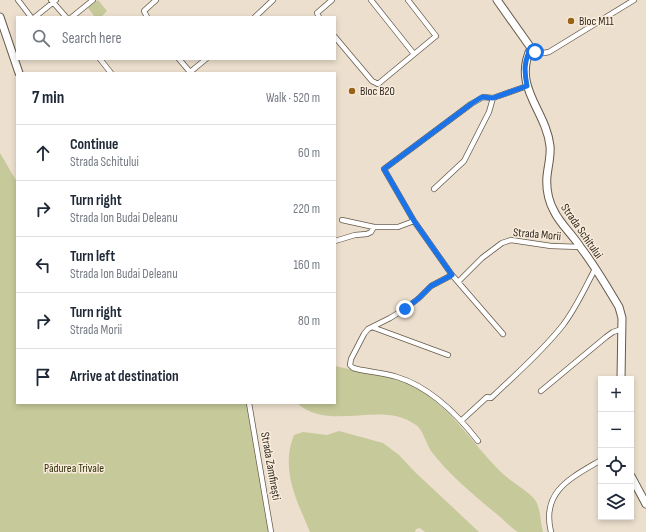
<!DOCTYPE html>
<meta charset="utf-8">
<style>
:root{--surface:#fff;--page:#f2f2f3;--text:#1f2937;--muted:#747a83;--line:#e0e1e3}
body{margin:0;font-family:"Sofia Sans Condensed",sans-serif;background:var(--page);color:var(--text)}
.controls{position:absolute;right:12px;bottom:12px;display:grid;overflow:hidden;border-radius:0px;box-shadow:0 2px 6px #0003}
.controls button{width:36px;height:36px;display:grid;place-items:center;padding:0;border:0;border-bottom:1px solid var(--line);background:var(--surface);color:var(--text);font:20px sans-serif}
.stop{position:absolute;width:12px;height:12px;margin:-9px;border:3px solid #1a73e8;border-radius:50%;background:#fff}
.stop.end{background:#1a73e8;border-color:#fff;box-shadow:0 1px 4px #0008}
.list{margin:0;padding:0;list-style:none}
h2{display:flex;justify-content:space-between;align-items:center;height:52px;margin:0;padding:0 16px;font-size:17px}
h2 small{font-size:13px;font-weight:400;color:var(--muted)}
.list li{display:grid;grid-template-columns:26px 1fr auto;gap:12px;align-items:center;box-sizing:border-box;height:56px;padding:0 16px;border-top:1px solid var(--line)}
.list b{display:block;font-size:15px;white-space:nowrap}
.list p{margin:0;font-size:13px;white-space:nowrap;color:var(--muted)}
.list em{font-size:13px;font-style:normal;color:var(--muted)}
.icon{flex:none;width:22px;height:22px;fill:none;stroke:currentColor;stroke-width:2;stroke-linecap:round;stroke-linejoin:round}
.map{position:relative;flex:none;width:646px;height:532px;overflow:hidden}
.search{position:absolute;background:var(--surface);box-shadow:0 2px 6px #0003;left:16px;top:16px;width:320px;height:44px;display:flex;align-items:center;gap:10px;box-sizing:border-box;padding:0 14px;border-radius:0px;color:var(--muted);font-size:15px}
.panel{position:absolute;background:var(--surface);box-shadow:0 2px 6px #0003;left:16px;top:72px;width:320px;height:332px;border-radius:0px}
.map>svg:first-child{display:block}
</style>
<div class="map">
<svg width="646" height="532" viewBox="0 0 646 532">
<rect width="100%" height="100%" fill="#ecdfce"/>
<path fill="#c6c999" d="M 98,0 L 107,11 L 101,17 L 95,17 L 88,8 Z
M 0,153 L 17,182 L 17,403 L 246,403 L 268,532 L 0,532 Z
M 335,366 C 358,372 384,373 406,383 C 447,400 471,443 502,473 C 511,482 529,491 535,500 C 541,509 540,521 543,532 C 537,532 523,532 518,532 C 512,529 505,521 499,516 C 475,496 450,476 431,451 C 426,443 423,430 416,425 C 381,399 331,433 297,403 L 335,403 Z
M 339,431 L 383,443 L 399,455 L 416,473 L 479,532 L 425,532 L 420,528 L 416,529 L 415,532 L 310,532 C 297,501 280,469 294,435 L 303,432 L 327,435 Z"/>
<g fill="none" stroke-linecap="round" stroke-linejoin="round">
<defs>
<path id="street" d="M 18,0 L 31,17
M 51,0 L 66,17
M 371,0 L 414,54
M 35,17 L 56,0
M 72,17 L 93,0
M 147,17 L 144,11 L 156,0
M 255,17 L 273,0
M 319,17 L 317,13 L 332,0
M 335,37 L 372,81 L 378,84 L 436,36 L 408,0
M 531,48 C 537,54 541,54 549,52 L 634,0
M 100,59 L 111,73
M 179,59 L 190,72
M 189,73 L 206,59
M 434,189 L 464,161 L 489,112 L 493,98
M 342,220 L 374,227 L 398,227 L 414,221
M 335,241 L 355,235 L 367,234 L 371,232 L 374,227
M 452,275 L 431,286 L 419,298 L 405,309 L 390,318 L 368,329 L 364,334 L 351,359 L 350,365 L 353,368 L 357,369 C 370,372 384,373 397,377 C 430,387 457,414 478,441
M 458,282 L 482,258 L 502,243 L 511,240 L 551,246 L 581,247
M 372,327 L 448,355
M 503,334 L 452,275 L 414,221 L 384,169 L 471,104 L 483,97 L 493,98 L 527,86
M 541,391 L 606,337 L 613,332 L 622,329
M 249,403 L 271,532
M 462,420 L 487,397 L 491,398 C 515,375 542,352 563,325 C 576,308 585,288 595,269
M 551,532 C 541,491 571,478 601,460"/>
<path id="secondary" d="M 497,0 L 531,48 C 512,87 546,110 550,146 C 551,156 548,166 547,176 C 546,188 548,200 554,211 C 560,224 573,235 581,248 C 595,266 607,287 619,307 L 622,318 L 621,379
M 0,17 L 19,73
M 631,476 L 646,504"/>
</defs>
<use href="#street" stroke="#665a4b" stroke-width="6"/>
<use href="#secondary" stroke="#665a4b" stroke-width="9"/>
<use href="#street" stroke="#fff" stroke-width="4.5"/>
<use href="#secondary" stroke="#fff" stroke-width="7"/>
</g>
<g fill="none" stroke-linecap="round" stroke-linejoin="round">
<path stroke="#1a73e8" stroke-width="5" d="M 405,309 L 419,298 L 431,286 L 452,275 L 414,221 L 384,169 L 471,104 L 482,97 L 493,98 L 527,86 C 524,71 524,61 531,48 L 535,52"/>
</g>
<g fill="#966317" stroke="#faecdb" stroke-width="1.5">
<circle cx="571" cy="21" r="4"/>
<circle cx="352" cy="91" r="4"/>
</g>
<g text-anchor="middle" stroke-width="3" stroke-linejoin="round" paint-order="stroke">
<g font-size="12" fill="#312c25" stroke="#faecdb" text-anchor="start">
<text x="579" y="25">Bloc M11</text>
<text x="360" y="95">Bloc B20</text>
</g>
<g font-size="12" fill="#312c25" stroke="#faecdb">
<text transform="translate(582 231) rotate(55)" y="4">Strada Schitului</text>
<text transform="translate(537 234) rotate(5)" y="4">Strada Morii</text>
<text transform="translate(271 466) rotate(80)" y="4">Strada Zamfirești</text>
</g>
<g font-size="12" fill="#2e2f0c" stroke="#faecdb">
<text x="74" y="472">Pădurea Trivale</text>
</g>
</g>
</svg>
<div class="controls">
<button>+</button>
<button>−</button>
<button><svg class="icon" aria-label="locate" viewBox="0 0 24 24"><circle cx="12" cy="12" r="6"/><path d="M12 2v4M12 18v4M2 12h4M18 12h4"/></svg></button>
<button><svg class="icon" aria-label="layers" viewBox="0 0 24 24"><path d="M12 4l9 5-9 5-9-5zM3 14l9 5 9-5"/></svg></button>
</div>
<div class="stop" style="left:535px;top:52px"></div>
<div class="stop end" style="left:405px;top:309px"></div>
<div class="search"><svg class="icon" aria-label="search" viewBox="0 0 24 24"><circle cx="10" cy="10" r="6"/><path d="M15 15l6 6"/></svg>Search here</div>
<section class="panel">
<h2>7 min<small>Walk · 520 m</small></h2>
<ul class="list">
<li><svg class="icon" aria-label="ahead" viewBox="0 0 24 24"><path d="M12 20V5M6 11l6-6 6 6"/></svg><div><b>Continue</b><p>Strada Schitului</p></div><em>60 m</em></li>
<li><svg class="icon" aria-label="right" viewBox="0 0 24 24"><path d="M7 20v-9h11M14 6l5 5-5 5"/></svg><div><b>Turn right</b><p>Strada Ion Budai Deleanu</p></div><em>220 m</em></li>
<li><svg class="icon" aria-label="left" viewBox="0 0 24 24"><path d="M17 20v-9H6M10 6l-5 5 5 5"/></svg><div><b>Turn left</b><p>Strada Ion Budai Deleanu</p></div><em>160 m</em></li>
<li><svg class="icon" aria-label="right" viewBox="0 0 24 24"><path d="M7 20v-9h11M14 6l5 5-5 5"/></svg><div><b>Turn right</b><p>Strada Morii</p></div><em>80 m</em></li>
<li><svg class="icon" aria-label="arrive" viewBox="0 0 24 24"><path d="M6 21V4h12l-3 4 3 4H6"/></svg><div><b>Arrive at destination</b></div></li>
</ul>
</section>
</div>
